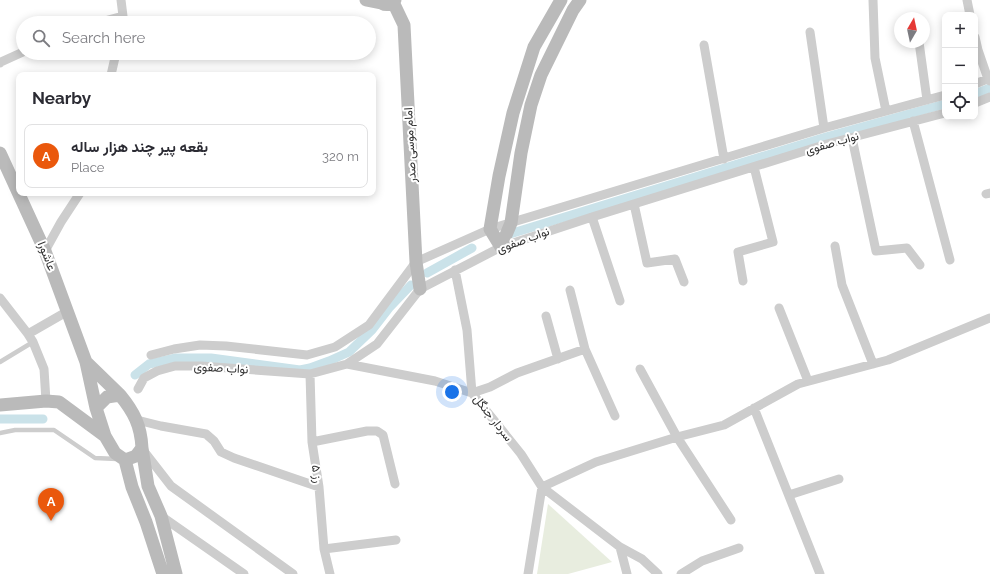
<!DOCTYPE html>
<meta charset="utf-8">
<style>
:root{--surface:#fff;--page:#f7f7f7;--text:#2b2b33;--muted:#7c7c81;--line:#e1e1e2;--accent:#ea580c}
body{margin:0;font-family:Raleway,Vazirmatn,sans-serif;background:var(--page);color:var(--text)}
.controls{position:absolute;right:12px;top:12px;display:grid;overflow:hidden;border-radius:8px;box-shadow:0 2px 10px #0003}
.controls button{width:36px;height:36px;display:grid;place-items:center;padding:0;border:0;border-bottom:1px solid var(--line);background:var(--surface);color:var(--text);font:20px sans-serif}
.compass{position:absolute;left:894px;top:12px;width:36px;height:36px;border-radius:50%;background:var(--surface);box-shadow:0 2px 10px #0003;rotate:9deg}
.you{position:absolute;left:452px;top:392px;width:14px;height:14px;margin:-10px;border:3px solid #fff;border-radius:50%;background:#1a73e8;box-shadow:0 0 0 6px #1a73e833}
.badge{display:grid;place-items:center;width:26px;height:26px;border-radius:50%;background:var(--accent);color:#fff;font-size:13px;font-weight:700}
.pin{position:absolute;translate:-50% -33px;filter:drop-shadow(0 1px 2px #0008)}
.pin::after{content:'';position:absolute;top:21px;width:14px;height:12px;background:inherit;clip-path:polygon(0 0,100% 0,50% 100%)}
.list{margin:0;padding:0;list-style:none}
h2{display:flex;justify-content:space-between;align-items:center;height:52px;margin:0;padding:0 16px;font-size:17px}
h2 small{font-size:13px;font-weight:400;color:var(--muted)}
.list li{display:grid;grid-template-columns:26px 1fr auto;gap:12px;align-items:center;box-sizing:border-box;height:64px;margin:0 8px 8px;padding:0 8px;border:1px solid var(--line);border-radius:8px}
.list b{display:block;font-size:15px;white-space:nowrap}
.list p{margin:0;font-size:13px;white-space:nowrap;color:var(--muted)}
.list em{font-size:13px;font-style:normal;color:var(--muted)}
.icon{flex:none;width:22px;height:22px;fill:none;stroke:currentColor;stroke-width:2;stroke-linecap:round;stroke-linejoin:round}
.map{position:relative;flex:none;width:990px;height:574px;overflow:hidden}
.search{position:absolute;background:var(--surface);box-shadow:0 2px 10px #0003;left:16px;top:16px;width:360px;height:44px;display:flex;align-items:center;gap:10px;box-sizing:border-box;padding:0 14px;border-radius:22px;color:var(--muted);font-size:15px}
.panel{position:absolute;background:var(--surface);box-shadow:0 2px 10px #0003;left:16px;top:72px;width:360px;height:124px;border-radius:8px}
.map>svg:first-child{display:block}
</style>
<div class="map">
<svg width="990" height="574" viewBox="0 0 990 574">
<rect width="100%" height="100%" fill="#fff"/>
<path fill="#e8eddf" d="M 548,504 L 612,562 L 568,574 L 537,574 Z"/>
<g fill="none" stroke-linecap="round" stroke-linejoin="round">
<path stroke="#cae2e9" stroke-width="9" d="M 975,94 L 990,88
M 503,236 L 826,137 L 945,104
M 427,273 L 472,248
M 135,375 L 149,364 L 176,358 L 211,358 L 300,370 L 310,368 L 329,361 L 349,352 L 372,330 L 389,308 L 411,285
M 0,419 L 43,419"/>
<path stroke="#cdcdcd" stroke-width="4.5" d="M 0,362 L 33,342
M 0,433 L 15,430 L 54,430 L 95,458 L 117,459"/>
<path stroke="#cdcdcd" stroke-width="9" d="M 873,0 L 875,58 L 886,111
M 967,0 L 970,15
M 97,23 L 123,16 L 121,0
M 810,32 L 824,128
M 975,37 L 978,50 L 988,79 L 990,81
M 919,42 L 927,100
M 704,45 L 724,159
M 0,63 L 1,62 L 23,52
M 111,75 L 116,53
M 975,84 L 990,78
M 975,103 L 990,97
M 913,121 L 950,260
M 852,138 L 876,251 L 907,248 L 920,265
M 986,194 L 990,193
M 634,204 L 647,263 L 675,259 L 684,282
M 592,217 L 620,301
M 835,246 L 842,285 L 873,364
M 45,251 L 61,222 L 80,193
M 455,270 L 467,330 L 472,393 L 521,454 L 542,487 L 528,574
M 743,281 L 738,252 L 773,242 L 754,167
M 570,290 L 585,349
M 0,298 L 28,334 L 33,342 L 44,369 L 46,401
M 779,308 L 808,381
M 546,316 L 558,359
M 28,334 L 68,311
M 151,355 L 174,349 L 200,345 L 226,346 L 307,355 L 335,347 L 369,325 L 416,262 L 490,229 L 824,128 L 945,95
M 347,364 L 435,381 L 472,393 L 490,387 L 517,373 L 585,349 L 615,416
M 640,369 L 677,437 L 731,520
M 310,374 L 312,442 L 319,487 L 324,549 L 330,574
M 138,389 L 144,378 L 157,371 L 175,366 L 201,366 L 310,374 L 347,364 L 377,344 L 420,289 L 501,247 L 592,217 L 827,144 L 945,113
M 754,408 L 820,574
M 137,420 L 161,426 L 206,434 L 214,441 L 221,452 L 234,458 L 319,487
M 312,442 L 367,431 L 377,431 L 383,435 L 395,484
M 143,450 L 171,486 L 293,574
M 789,495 L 839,479
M 161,516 L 244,574
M 620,547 L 627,574
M 324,549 L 396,540
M 658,574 L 642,559 L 620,547 L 542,487 L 596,462 L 677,437 L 724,425 L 798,384 L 888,360 L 990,318
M 681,574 L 702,561 L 739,548"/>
<path stroke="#bababa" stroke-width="13" d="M 366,0 L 381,3
M 378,0 C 383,6 390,6 395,0
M 393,2 L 404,25 L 416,262 L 420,289
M 0,153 L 45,251 L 86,362
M 501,247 L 490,229 L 499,176 L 513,113 L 534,47 L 561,0
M 501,247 L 511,223 L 521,153 L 531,105 L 541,75 L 573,10 L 580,0
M 0,405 L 46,401 L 59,402 L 105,436
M 96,408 L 107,397 L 120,395 C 134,412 141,426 142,448 L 136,456 L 125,460 L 115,453 L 105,436 L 96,408 L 86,362 L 120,395
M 142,448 L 148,486 L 161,516 L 176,574
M 125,460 L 132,487 L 146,522 L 163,574"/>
</g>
<g text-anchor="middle" stroke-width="4" stroke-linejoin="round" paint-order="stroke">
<g font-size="12" fill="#303030" stroke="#fff">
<text transform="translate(832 143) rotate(-16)" y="4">نواب صفوی</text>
<text transform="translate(410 145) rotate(-93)" y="4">امام موسی صدر</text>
<text transform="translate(523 240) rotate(-20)" y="4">نواب صفوی</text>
<text transform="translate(47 256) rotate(68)" y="4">عاشورا</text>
<text transform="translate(221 368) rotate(3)" y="4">نواب صفوی</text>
<text transform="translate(493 418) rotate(52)" y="4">سردار جنگل</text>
<text transform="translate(317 474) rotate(82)" y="4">رز ۵</text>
</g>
</g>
</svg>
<div class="controls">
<button>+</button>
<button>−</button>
<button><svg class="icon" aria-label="locate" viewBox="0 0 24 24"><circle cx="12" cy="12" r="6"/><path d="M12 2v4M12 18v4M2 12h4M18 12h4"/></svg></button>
</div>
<svg class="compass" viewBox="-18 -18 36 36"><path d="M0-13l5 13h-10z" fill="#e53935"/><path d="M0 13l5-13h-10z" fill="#7c7c81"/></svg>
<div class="you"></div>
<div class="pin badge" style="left:51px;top:521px">A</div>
<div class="search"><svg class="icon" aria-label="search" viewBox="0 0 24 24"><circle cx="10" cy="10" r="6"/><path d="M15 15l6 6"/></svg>Search here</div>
<section class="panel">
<h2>Nearby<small></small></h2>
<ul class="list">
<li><span class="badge">A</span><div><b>بقعه پیر چند هزار ساله</b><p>Place</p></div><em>320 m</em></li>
</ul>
</section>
</div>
